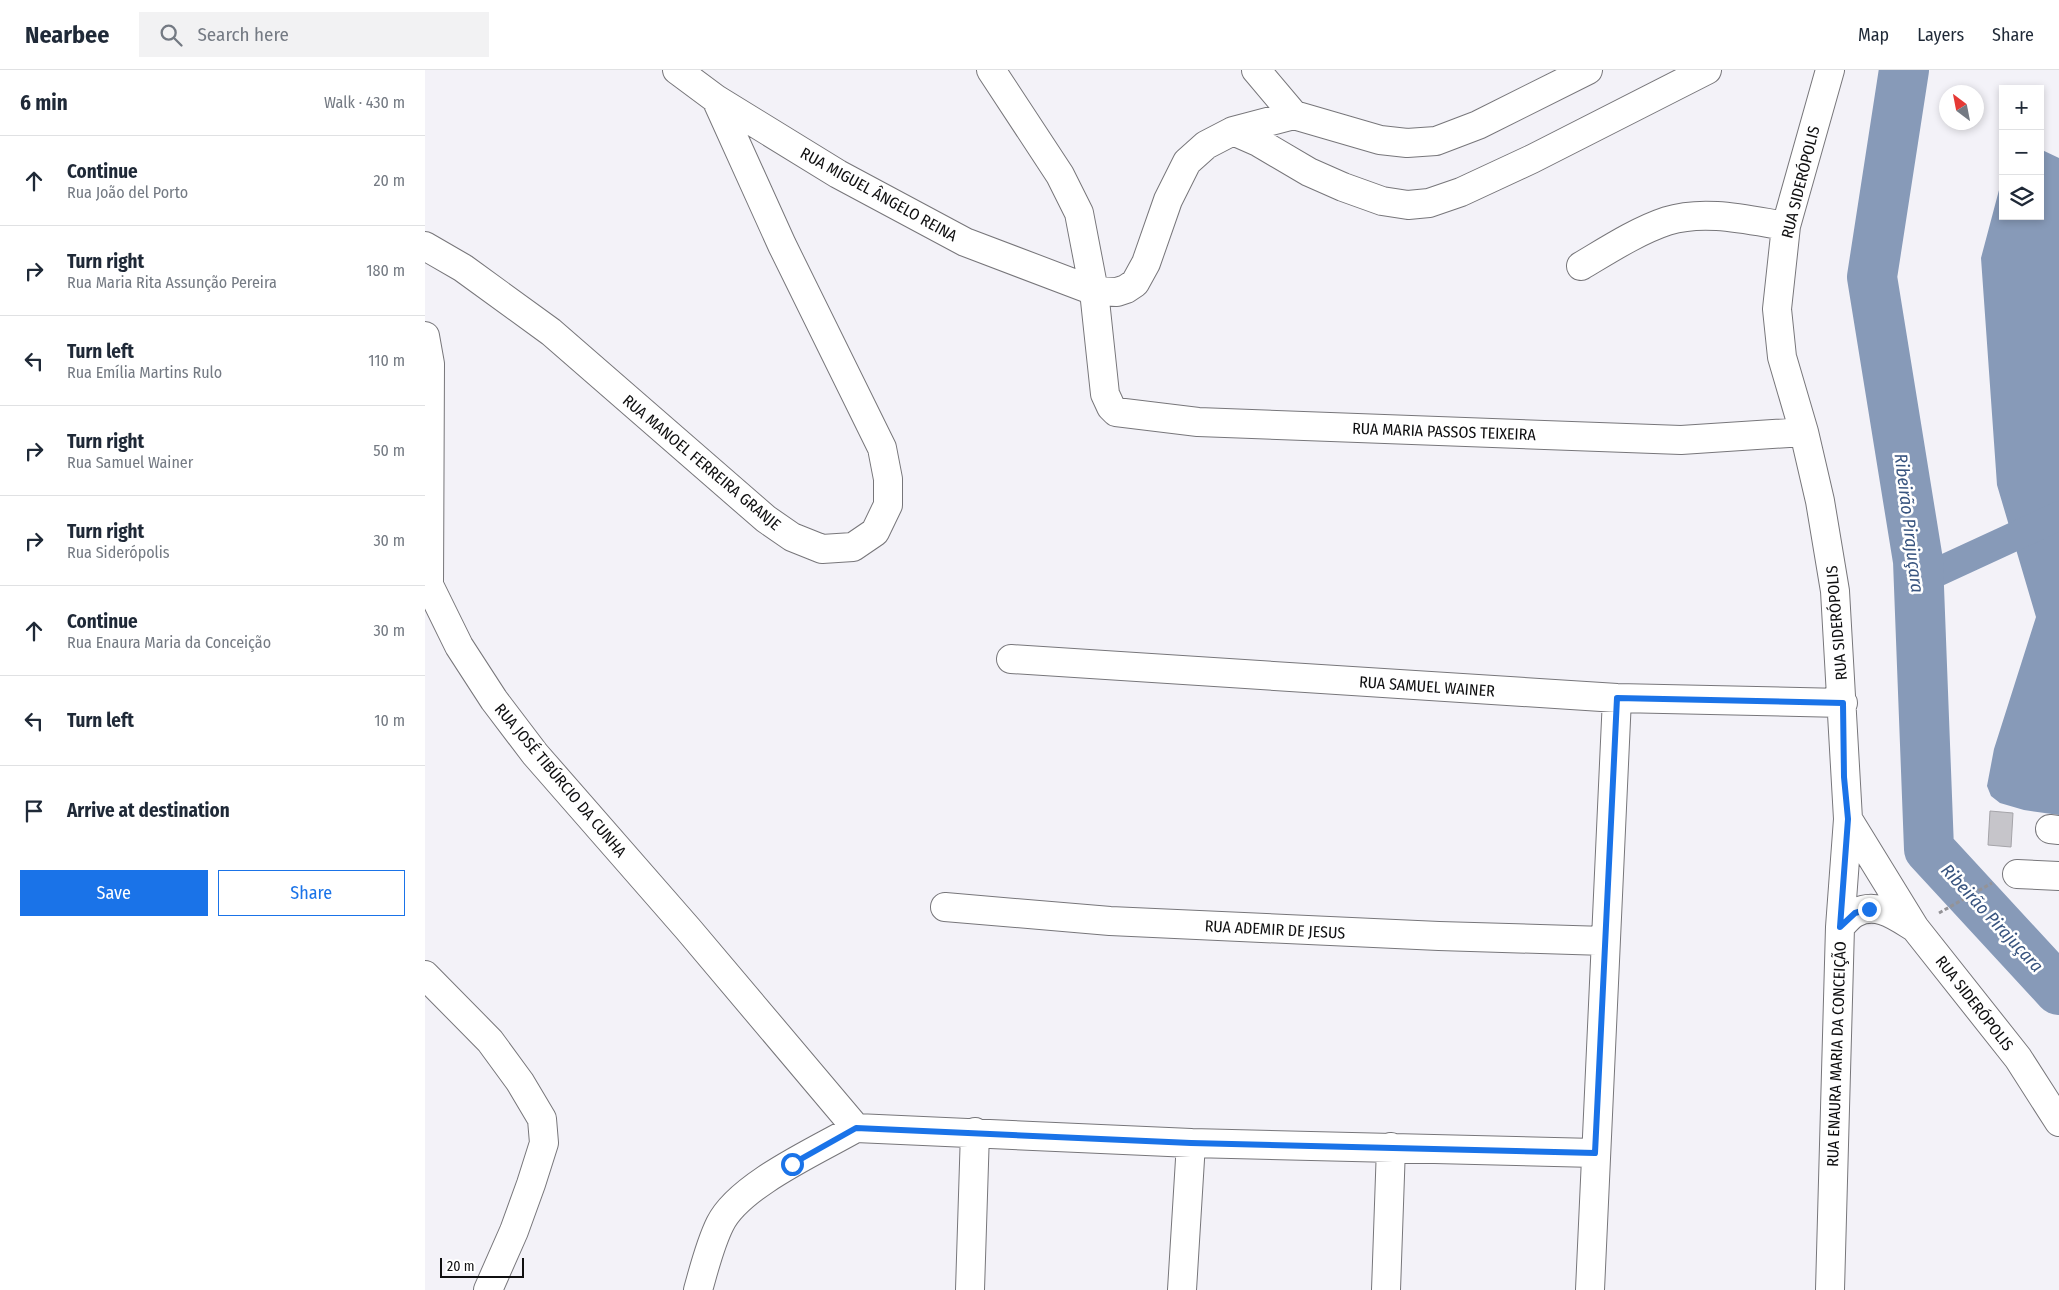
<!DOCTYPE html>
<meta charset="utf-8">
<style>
:root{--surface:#fff;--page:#f2f2f3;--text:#1f2937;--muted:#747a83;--line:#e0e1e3;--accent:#1a73e8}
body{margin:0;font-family:"Fira Sans Condensed",sans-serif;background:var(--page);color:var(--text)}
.controls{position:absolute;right:15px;top:15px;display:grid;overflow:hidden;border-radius:0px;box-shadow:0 2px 8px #0003}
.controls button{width:45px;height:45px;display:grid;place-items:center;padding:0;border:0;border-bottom:1px solid var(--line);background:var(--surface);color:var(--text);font:25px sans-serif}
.compass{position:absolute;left:1514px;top:15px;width:45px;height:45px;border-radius:50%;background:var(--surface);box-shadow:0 2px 8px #0003;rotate:328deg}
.scale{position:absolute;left:15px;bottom:12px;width:84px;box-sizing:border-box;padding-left:5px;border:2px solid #0f0f10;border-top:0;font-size:14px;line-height:18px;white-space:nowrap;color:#0f0f10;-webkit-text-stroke:4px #fff;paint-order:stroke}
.stop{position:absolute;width:15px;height:15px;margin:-11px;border:4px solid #1a73e8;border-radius:50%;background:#fff}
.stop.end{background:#1a73e8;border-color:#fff;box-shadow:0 1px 5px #0008}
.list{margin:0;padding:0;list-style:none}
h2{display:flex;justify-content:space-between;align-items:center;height:65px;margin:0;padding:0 20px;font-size:21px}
h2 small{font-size:16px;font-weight:400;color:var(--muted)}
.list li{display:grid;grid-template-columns:32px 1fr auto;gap:15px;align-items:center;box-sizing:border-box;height:90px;padding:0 20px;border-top:1px solid var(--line)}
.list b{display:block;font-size:19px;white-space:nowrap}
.list p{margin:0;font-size:16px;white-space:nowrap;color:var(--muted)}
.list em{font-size:16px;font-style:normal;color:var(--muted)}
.actions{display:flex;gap:10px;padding:15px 20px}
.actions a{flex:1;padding:11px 0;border:1px solid var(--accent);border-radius:0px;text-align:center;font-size:18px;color:var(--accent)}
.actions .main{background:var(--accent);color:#fff}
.icon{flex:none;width:28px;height:28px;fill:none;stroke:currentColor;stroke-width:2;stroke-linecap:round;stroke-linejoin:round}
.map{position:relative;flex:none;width:1634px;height:1220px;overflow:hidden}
header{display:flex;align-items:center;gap:30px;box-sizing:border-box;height:70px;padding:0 25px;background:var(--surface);border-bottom:1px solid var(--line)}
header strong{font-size:24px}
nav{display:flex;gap:28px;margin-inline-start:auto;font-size:18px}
.search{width:350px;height:45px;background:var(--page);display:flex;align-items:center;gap:12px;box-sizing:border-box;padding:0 18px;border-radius:0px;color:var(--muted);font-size:19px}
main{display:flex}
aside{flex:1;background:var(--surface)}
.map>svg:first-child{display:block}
</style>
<header>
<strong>Nearbee</strong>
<div class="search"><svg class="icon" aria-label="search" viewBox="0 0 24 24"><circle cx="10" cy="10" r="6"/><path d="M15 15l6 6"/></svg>Search here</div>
<nav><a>Map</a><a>Layers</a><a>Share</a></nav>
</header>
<main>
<aside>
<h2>6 min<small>Walk · 430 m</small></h2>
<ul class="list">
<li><svg class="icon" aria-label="ahead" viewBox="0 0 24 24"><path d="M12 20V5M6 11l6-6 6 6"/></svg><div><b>Continue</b><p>Rua João del Porto</p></div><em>20 m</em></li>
<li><svg class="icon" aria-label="right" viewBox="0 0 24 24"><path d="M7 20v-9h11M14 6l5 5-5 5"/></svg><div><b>Turn right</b><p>Rua Maria Rita Assunção Pereira</p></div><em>180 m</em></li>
<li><svg class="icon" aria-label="left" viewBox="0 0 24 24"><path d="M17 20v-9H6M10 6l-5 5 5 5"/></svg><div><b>Turn left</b><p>Rua Emília Martins Rulo</p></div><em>110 m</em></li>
<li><svg class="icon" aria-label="right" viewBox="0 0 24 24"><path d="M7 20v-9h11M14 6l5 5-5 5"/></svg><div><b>Turn right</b><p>Rua Samuel Wainer</p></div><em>50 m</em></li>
<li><svg class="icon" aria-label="right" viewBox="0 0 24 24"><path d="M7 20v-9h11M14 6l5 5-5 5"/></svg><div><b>Turn right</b><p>Rua Siderópolis</p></div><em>30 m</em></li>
<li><svg class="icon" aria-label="ahead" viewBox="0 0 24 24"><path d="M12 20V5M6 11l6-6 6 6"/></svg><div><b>Continue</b><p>Rua Enaura Maria da Conceição</p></div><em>30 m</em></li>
<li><svg class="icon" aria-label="left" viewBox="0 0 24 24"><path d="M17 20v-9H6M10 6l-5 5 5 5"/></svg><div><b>Turn left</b></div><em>10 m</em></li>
<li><svg class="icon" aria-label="arrive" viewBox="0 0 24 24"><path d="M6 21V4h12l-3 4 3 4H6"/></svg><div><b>Arrive at destination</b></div></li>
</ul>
<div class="actions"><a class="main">Save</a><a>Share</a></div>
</aside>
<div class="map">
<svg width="1634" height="1220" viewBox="0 0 1634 1220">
<rect width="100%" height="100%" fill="#f3f2f8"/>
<path fill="#879ab8" d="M 1615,79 L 1634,88 L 1634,745 L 1599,740 L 1575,733 L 1566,726 L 1562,716 L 1569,679 L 1611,547 L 1572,415 L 1556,188 L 1578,105 L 1578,146 L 1615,146 Z"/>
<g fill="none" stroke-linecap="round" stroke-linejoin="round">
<path stroke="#879ab8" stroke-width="29" d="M 1493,511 L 1634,446"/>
<path stroke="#879ab8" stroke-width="50" d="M 1479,0 L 1447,207 L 1493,491 L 1504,779 L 1634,920"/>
</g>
<path fill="#c6c5ca" stroke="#a5a4a9" d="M 1565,741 L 1588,743 L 1586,777 L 1563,775 Z"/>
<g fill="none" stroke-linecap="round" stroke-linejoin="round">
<defs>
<path id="minor" d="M 252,0 L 291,29 L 413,104 L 540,172 L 669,221 L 692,222 L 701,219 L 710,213 L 721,193 L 743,130 L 762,92 L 781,75 L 808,61 L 869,45 L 955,70 L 982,73 L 1011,71 L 1053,55 L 1163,0
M 566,0 L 635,105 L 654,143 L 669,221 L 680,324 L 686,337 L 691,342 L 773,352 L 1256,370 L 1379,362
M 831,0 L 869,45
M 1405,0 L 1361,156 L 1352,239 L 1357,287 L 1379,362 L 1395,431 L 1410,521 L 1423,749 L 1490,858 L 1593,988 L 1634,1052
M 808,61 L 833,72 L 884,102 L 918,117 L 957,131 L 983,135 L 1004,133 L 1036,122 L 1107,89 L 1282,0
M 0,176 L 38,198 L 126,262 L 341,449 L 367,467 L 397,479 L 428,477 L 450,462 L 463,435 L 463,409 L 457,378 L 357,175 L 291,29
M 1156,196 C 1183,180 1212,161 1242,151 C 1280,139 1323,150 1361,156
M 0,266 L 5,294 L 4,515 L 34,576 L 69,630 L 110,684 L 263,859 L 431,1058
M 586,589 L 1192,628 L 1418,633
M 1625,759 L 1634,760
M 1592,804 L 1634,806
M 520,837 L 685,851 L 1014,866 L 1180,871
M 1415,857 C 1419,853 1424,846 1430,843 C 1452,831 1472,847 1490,858
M 0,905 L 65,971 L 95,1012 L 117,1049 L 119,1073 L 106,1114 L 89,1161 L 63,1220
M 431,1058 L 766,1073 L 1170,1083
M 273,1220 C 279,1199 285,1174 295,1154 C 314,1115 393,1080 431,1058
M 545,1220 L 550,1062
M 757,1220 L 766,1073
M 961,1220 L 966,1077
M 1165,1220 L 1192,628
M 1405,1220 L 1415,857 L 1423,749"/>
</defs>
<use href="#minor" stroke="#77767a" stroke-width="30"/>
<path stroke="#949397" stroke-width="3" stroke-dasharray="4 2.5" stroke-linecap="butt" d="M 1514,843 L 1567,813"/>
<use href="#minor" stroke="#fff" stroke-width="28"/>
</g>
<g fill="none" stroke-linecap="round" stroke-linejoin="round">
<path stroke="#1a73e8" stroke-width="6" d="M 367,1094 L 431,1058 L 766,1073 L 1170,1083 L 1192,628 L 1418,633 L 1419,707 L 1423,749 L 1415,857 L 1430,843 L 1444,839"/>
</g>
<g text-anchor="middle" stroke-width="5" stroke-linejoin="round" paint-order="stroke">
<g font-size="16" fill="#0f0f10" stroke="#fff">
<text transform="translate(1375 112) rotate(-76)" y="6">RUA SIDERÓPOLIS</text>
<text transform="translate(454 124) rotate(29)" y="6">RUA MIGUEL ÂNGELO REINA</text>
<text transform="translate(1019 361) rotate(2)" y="6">RUA MARIA PASSOS TEIXEIRA</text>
<text transform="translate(277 392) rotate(40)" y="6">RUA MANOEL FERREIRA GRANJE</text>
<text transform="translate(1411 553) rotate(-95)" y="6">RUA SIDERÓPOLIS</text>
<text transform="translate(1002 616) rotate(4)" y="6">RUA SAMUEL WAINER</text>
<text transform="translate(136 710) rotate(50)" y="6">RUA JOSÉ TIBÚRCIO DA CUNHA</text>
<text transform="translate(850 859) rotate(3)" y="6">RUA ADEMIR DE JESUS</text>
<text transform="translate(1550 933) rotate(52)" y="6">RUA SIDERÓPOLIS</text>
<text transform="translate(1411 984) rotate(-88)" y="6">RUA ENAURA MARIA DA CONCEIÇÃO</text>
</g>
<g font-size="18" font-style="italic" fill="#38547f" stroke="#fff">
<text transform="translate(1484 453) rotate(83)" y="6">Ribeirão Pirajuçara</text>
<text transform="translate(1567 848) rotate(47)" y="6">Ribeirão Pirajuçara</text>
</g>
</g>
</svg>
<div class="controls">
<button>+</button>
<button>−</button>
<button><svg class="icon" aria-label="layers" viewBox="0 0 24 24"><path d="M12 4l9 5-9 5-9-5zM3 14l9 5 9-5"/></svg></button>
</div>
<svg class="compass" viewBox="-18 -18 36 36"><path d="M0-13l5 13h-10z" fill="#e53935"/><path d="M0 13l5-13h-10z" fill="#747a83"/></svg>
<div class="scale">20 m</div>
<div class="stop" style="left:367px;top:1094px"></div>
<div class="stop end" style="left:1444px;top:839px"></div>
</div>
</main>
